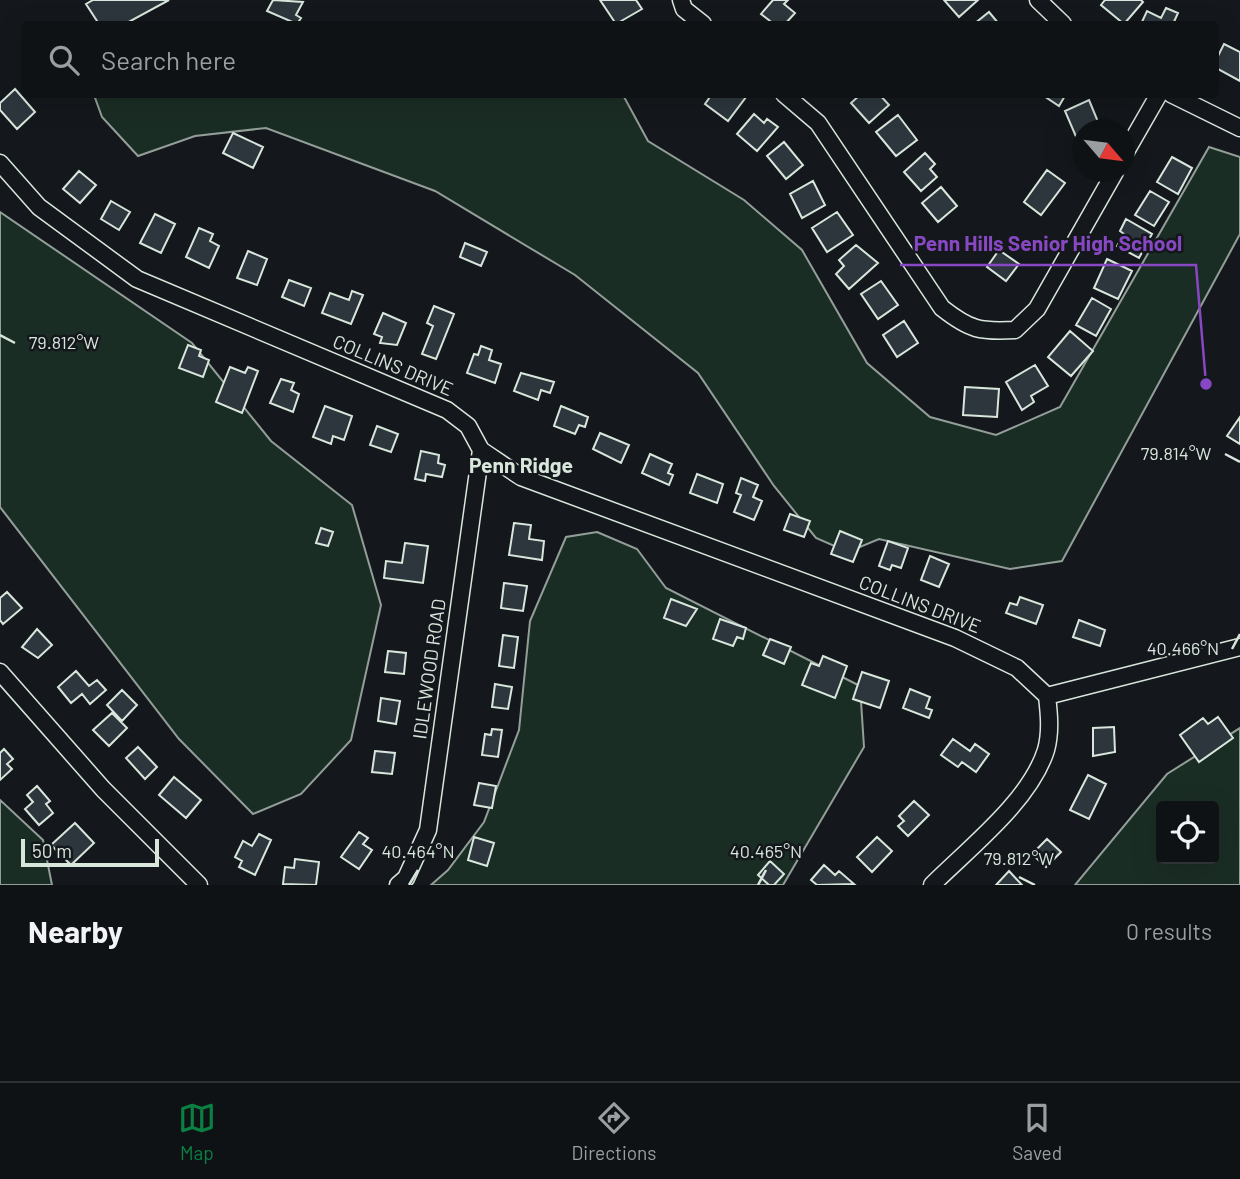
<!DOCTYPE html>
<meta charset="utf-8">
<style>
:root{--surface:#0f1215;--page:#1d2022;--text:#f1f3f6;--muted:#9b9ea0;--line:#2f3234;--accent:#0b8043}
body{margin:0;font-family:Barlow,sans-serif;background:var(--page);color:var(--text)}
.controls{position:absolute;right:21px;bottom:21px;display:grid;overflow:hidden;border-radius:7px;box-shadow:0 7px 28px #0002}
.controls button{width:63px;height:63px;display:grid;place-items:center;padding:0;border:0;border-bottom:2px solid var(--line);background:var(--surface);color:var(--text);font:35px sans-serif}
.compass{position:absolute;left:1072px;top:119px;width:63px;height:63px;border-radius:50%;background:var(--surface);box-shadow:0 7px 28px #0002;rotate:118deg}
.scale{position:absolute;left:21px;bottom:18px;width:138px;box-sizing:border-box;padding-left:7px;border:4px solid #d8e6dc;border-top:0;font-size:19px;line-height:24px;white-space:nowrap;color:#d8e6dc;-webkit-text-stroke:5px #14181c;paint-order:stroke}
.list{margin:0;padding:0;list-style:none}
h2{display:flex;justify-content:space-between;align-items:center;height:91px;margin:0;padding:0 28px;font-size:30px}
h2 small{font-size:23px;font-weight:400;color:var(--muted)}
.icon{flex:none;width:38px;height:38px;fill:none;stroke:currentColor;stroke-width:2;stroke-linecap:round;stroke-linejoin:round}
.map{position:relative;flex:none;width:1240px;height:885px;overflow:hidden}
.search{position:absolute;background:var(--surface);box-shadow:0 7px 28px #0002;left:21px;right:21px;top:21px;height:77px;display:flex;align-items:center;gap:18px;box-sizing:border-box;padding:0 24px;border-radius:7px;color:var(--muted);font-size:26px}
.sheet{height:196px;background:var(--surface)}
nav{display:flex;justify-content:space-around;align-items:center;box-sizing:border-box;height:98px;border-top:2px solid var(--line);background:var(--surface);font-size:19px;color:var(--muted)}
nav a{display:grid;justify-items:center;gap:4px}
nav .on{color:var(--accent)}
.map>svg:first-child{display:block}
</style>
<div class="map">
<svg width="1240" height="885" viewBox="0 0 1240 885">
<rect width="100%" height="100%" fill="#14181c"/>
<path fill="#1a2d24" stroke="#939e99" stroke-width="2" fill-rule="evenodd" d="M 94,95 L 623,95 L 648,141 L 744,200 L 802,250 L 867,363 L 930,417 L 996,435 L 1060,407 L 1209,147 L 1240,157 L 1240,234 L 1062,561 L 1010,569 L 879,539 L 848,552 L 816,538 L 774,486 L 698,373 L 575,275 L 435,191 L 266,128 L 195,136 L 138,156 L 102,117 Z
M 0,212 L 192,343 L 271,441 L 352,505 L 381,605 L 351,740 L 301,794 L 253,814 L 179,739 L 0,507 Z
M 597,532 L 637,549 L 666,588 L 860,686 L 864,747 L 783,885 L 431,885 L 448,870 L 484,822 L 519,730 L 530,621 L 566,537 Z
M 1240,728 L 1240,885 L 1075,885 L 1167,774 ZM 1161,806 L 1214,806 L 1214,859 L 1161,859 Z
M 0,800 L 43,840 L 52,885 L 0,885 Z"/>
<path fill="#2c363c" stroke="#d8e6dc" stroke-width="2" d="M 93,0 L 169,0 L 125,24 L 99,24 L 86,4 Z
M 273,0 L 303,2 L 296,15 L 301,18 L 297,24 L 267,11 Z
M 600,0 L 636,0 L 642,9 L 616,24 Z
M 773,0 L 788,0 L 784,4 L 795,13 L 785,24 L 768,24 L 770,21 L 761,14 Z
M 944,0 L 978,0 L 959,17 Z
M 1105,0 L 1141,0 L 1143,2 L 1124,24 L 1101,5 Z
M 1166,8 L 1178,13 L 1173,24 L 1141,24 L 1147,11 L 1161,18 Z
M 989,12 L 999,24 L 974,24 Z
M 1224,44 L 1240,52 L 1240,81 L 1216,68 L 1216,60 Z
M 15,89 L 35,112 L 17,129 L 0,110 L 0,103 Z
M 712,94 L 743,94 L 746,97 L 728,121 L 705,104 Z
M 861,94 L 879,94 L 889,105 L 869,123 L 851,103 Z
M 1041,94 L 1066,94 L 1059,106 Z
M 1089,100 L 1101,129 L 1082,130 L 1082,137 L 1077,139 L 1065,111 Z
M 754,114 L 764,123 L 767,119 L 778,127 L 757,151 L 737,134 Z
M 898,115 L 917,140 L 896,156 L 876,132 Z
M 233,133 L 263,147 L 253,168 L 223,153 Z
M 784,142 L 803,165 L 786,179 L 767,156 Z
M 925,153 L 935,164 L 930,169 L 937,177 L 921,191 L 904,172 Z
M 1172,157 L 1192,168 L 1178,194 L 1157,182 Z
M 1047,170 L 1065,183 L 1041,215 L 1024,202 Z
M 79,171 L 96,185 L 80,203 L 63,189 Z
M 813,181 L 825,205 L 802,218 L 790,194 Z
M 941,187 L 957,206 L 938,222 L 922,203 Z
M 1150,191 L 1169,202 L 1154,226 L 1135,215 Z
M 111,201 L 130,212 L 119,230 L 101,219 Z
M 837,212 L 853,235 L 827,252 L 812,228 Z
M 155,214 L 175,224 L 161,253 L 140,243 Z
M 1126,219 L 1152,234 L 1139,258 L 1117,246 L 1124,234 L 1120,231 Z
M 199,228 L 213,234 L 210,241 L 219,246 L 209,268 L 186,257 Z
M 465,243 L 487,252 L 481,266 L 460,257 Z
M 856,245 L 878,263 L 849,289 L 836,274 L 844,266 L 839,260 Z
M 999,250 L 1019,264 L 1006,281 L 987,267 Z
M 248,251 L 267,259 L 257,285 L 237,278 Z
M 1107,259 L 1132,271 L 1118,299 L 1094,288 Z
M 289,280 L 311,288 L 304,306 L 282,297 Z
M 881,281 L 898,305 L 878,319 L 861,294 Z
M 352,291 L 363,295 L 351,324 L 322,313 L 330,293 L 349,300 Z
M 1092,298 L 1111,309 L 1096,336 L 1076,325 Z
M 434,306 L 454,314 L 436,359 L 422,354 L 433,326 L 427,323 Z
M 383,313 L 406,323 L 397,345 L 380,343 L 382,337 L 374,334 Z
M 904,321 L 918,343 L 897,357 L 883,335 Z
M 1070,331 L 1093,351 L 1071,376 L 1048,357 Z
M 188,345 L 201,350 L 199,356 L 209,360 L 203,377 L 179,368 Z
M 481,346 L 492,350 L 489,360 L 501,364 L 495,383 L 467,373 L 474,354 L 478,355 Z
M 1035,365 L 1048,386 L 1031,396 L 1034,402 L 1022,410 L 1006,382 Z
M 230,367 L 245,373 L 248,367 L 258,371 L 242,413 L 216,402 Z
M 521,373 L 554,382 L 550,393 L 541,390 L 538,400 L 514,391 Z
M 281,379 L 294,383 L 291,390 L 299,394 L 293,412 L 270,403 Z
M 965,387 L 999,389 L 997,417 L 963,415 Z
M 325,406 L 352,416 L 344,440 L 333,436 L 331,444 L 313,437 Z
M 561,406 L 588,417 L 585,427 L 579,425 L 575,434 L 554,426 Z
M 1240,417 L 1240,444 L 1227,436 Z
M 377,426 L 398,434 L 391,452 L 370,445 Z
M 600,433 L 629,445 L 621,463 L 593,449 Z
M 421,451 L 439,455 L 438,463 L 445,465 L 442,477 L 426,474 L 425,481 L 415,479 Z
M 650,454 L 672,464 L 668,473 L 673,475 L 669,485 L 642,473 Z
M 697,474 L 723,484 L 717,503 L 690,493 Z
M 741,478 L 758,485 L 753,497 L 762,501 L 754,520 L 734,512 L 741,495 L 736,493 Z
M 790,514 L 810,521 L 804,537 L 784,530 Z
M 514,523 L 531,525 L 529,539 L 544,541 L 542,560 L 509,555 Z
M 321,528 L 333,532 L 328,546 L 316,543 Z
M 840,531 L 862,540 L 853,562 L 831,554 Z
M 888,541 L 908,548 L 901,568 L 892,565 L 890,570 L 879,566 Z
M 405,543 L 428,546 L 423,583 L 384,578 L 386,561 L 402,563 Z
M 930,556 L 949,564 L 939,587 L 921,580 Z
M 504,583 L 527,586 L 523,611 L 501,608 Z
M 7,592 L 22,608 L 3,624 L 0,620 L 0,598 Z
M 1020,597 L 1043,605 L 1036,624 L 1006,613 L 1010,603 L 1017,605 Z
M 671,599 L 697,609 L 686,626 L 664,618 Z
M 720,619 L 746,628 L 743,639 L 737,637 L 733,646 L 713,639 Z
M 1079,620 L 1105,630 L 1100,646 L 1073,637 Z
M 37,629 L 52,645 L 38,658 L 22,647 Z
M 503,635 L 518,637 L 514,668 L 499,666 Z
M 770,639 L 791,647 L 784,664 L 763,655 Z
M 388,651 L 406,653 L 404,674 L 385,672 Z
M 823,656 L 847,666 L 835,698 L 802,685 L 811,663 L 819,666 Z
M 76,671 L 89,686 L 97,680 L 106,690 L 90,704 L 82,694 L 71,703 L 58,687 Z
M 862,672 L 889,681 L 880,708 L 853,699 Z
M 495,684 L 512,687 L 508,709 L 492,707 Z
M 910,689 L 930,697 L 926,708 L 932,710 L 929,718 L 903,708 Z
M 122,690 L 137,705 L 122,721 L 107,705 Z
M 381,698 L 400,701 L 396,724 L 378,721 Z
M 112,713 L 127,728 L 109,746 L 93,730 Z
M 1218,717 L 1233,738 L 1199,762 L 1180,735 L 1203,718 L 1208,724 Z
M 1114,727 L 1115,752 L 1093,756 L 1093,728 Z
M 492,729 L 502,730 L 498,757 L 482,755 L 485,734 L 491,735 Z
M 953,739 L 970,751 L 975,744 L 989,754 L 976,772 L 962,762 L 958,767 L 941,755 Z
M 138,747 L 157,767 L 145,779 L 126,758 Z
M 4,749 L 13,759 L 7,764 L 12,769 L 0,780 L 0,753 Z
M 375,751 L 395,753 L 392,774 L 372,772 Z
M 1088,775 L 1106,784 L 1089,819 L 1070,810 Z
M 174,777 L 201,800 L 186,818 L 159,795 Z
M 479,783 L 496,786 L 492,808 L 474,805 Z
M 37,786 L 50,801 L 46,804 L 53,813 L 39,825 L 25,809 L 33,802 L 27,795 Z
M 914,801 L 929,815 L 908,836 L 898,826 L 904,821 L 899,816 Z
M 75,823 L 94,843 L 71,865 L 51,845 Z
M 359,832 L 368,838 L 363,844 L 372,850 L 359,869 L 341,857 Z
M 259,834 L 271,840 L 255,875 L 239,867 L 242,861 L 235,857 L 243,841 L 252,846 Z
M 474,837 L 494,843 L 487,866 L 468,860 Z
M 877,837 L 892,851 L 872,872 L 857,857 Z
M 1047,839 L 1061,852 L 1046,867 L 1032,854 Z
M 295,859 L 319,862 L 316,885 L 283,884 L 285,867 L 294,868 Z
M 770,861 L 784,874 L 774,885 L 769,885 L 758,875 Z
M 824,865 L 835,875 L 839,871 L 854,884 L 817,885 L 811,880 Z
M 1009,871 L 1022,885 L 996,885 Z"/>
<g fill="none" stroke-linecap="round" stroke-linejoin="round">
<defs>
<path id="street" d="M 681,0 L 684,9 L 703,24
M 1038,0 L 1063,24
M 784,94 L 818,123 L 942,308 C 970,330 980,332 1015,330 L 1037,309 L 1115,172
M 1171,94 L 1240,128
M 1124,155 L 1159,94
M 0,163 L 39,207 L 137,279 L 447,410 L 468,426 L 481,450 L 521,477 L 955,638 L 1017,668 L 1047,696 L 1240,647
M 0,672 L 103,789 L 199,885
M 398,885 L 406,878 L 428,830 L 481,450
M 932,885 C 969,848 1030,801 1046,750 C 1051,732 1049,713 1047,696"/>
</defs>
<use href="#street" stroke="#d8e6dc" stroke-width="19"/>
<use href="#street" stroke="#14181c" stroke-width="16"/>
</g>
<path fill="none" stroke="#d8e6dc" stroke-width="2.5" d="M 0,335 L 15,343M 1225,454 L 1240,462M 1232,649 L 1240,634M 1019,877 L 1035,885M 409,885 L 418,870M 758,885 L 766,870"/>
<g text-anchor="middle" stroke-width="5" stroke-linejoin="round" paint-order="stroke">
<g font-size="19" fill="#d8e6dc" stroke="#14181c">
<text transform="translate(393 365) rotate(23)" y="7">COLLINS DRIVE</text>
<text transform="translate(920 604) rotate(21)" y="7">COLLINS DRIVE</text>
<text transform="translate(429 669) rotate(-82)" y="7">IDLEWOOD ROAD</text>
</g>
<g font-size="21" font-weight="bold" fill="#d8e6dc" stroke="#14181c">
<text x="521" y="473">Penn Ridge</text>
</g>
</g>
<g font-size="18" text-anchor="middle" fill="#d8e6dc" stroke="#14181c" stroke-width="5" stroke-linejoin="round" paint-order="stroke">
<text x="64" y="349">79.812°W</text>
<text x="1176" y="460">79.814°W</text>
<text x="1183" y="655">40.466°N</text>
<text x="418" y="858">40.464°N</text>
<text x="766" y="858">40.465°N</text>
<text x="1019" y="865">79.812°W</text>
</g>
<path fill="none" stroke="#8948c3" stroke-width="2.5" d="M1206 384L1196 265H900"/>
<circle fill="#8948c3" stroke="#14181c" stroke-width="2.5" cx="1206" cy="384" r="7"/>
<g font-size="21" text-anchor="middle" font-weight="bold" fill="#8948c3" stroke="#14181c" stroke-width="5" stroke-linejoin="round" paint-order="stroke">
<text x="1048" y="251">Penn Hills Senior High School</text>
</g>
</svg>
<div class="controls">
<button><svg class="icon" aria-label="locate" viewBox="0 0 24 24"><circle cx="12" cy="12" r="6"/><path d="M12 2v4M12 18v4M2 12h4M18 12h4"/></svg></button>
</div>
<svg class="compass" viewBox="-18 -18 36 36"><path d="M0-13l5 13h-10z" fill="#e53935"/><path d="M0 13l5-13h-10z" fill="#9b9ea0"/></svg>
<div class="scale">50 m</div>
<div class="search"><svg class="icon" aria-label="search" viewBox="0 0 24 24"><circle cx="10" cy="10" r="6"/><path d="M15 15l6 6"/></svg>Search here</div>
</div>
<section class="sheet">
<h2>Nearby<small>0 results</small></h2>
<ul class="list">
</ul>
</section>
<nav>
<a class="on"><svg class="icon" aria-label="map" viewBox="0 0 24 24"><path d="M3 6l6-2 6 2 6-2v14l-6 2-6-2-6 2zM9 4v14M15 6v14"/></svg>Map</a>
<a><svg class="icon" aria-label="directions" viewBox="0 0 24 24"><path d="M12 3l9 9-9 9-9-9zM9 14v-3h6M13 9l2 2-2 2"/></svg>Directions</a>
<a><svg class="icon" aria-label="saved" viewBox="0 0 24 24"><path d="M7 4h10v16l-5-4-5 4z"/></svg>Saved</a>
</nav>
